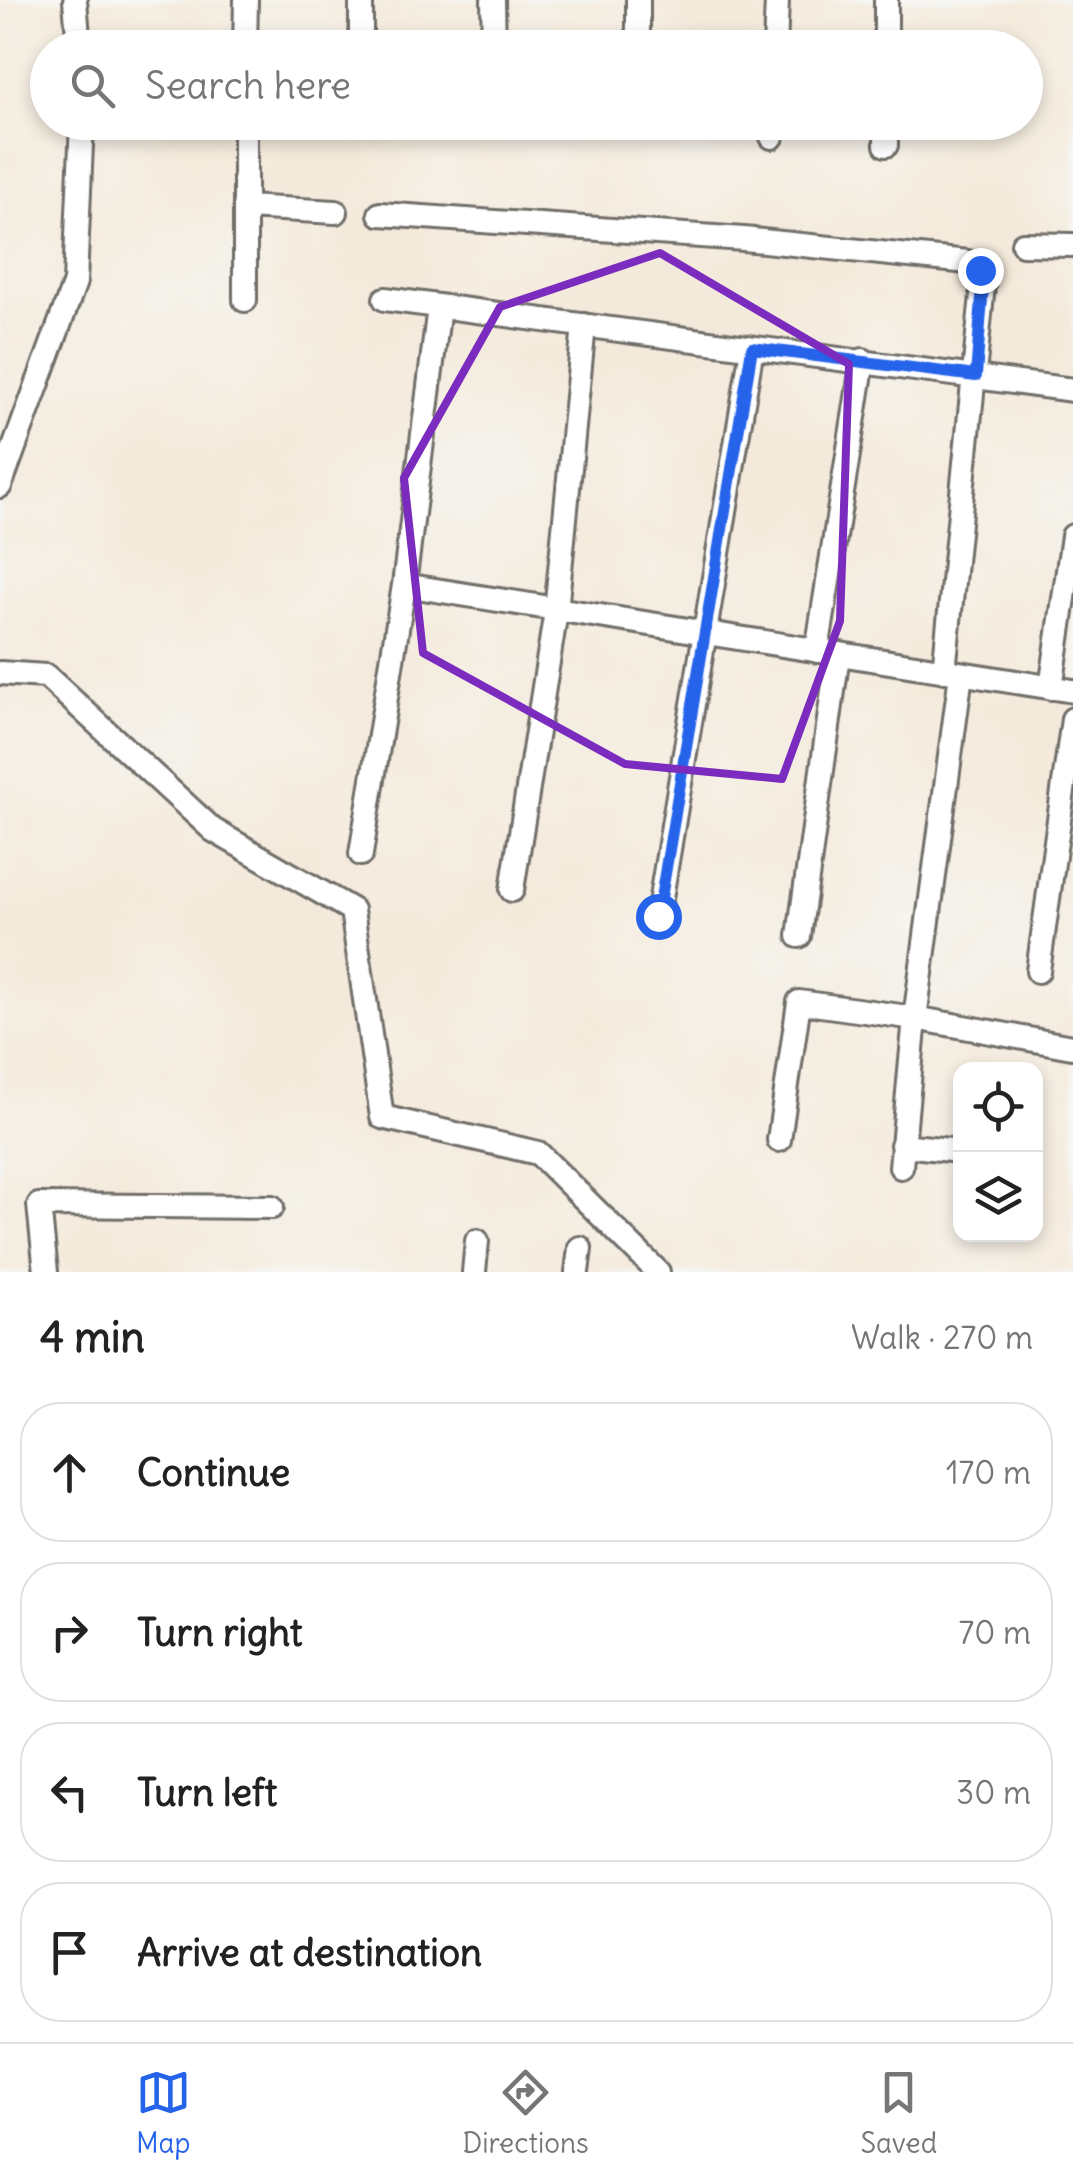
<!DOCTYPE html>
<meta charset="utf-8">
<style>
:root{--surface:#fff;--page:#f6f6f6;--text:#222;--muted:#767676;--line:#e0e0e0;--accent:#2563eb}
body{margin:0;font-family:Delius,sans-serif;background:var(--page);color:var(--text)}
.controls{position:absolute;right:30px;bottom:30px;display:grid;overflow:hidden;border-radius:20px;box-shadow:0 5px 15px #0003}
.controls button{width:90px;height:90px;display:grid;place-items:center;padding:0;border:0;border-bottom:2px solid var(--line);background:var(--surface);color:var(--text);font:50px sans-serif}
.stop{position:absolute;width:30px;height:30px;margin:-22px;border:8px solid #2563eb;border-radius:50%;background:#fff}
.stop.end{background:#2563eb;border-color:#fff;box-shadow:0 2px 10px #0008}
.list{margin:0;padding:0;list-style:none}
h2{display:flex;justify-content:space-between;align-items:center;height:130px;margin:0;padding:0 40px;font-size:42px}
h2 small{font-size:32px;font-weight:400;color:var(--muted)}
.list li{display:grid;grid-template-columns:65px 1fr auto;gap:30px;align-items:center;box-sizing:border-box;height:140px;margin:0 20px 20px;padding:0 20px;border:2px solid var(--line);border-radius:40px}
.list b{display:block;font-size:38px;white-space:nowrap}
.list em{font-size:32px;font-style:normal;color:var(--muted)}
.icon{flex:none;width:55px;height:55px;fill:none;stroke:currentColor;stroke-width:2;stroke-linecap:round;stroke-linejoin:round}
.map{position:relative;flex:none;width:1073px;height:1272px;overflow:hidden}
.search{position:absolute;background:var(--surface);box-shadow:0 5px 15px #0003;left:30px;right:30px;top:30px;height:110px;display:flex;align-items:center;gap:25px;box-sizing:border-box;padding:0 35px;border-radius:55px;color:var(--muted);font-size:38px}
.sheet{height:770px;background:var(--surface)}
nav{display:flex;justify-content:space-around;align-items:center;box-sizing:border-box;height:140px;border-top:2px solid var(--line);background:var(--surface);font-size:28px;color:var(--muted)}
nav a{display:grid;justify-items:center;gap:5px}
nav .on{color:var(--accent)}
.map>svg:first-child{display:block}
</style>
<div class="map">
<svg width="1073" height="1272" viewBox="0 0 1073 1272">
<rect width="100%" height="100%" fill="#f6f6f2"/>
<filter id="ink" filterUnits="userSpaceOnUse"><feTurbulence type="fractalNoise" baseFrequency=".01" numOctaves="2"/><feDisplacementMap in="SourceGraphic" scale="20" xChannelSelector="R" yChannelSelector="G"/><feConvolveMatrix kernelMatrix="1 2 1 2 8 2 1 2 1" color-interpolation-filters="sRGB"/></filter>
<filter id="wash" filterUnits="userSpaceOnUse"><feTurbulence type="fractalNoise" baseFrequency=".0048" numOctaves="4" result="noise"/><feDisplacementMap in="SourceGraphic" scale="40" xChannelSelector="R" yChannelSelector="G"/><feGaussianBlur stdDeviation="2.25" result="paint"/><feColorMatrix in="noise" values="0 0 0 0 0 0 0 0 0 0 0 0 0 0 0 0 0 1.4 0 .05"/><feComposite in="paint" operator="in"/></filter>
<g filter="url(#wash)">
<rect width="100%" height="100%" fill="#f4eadb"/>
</g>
<g filter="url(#ink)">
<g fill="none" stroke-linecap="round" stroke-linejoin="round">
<defs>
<path id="minor" d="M 75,0 L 79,48
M 361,0 L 361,48
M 493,0 L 494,48
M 886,0 L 886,48
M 245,48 L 246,0
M 638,48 L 638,0
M 775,48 L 777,0
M 245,122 L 245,300
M 886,122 L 886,145
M 772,137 L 772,122
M 245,207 L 336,212
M 380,214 L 744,239 L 968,262 L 980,271 L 983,285 L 944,671
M 1023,244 L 1073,245
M 385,299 L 1073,390
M 0,486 L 75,282 L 82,122
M 404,585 L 439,307
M 817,651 L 863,360
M 0,673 L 46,676 L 213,830 L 352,910 L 382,1117 L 538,1153 L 658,1272
M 1051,688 L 1073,536
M 361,854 L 404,585 L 1073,691
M 512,890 L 556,611 L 584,325
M 658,916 L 752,348
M 799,936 L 838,655
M 1038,971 L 1073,719
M 779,1140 L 799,1002 L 915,1018 L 1072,1047
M 902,1145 L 960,1151
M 901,1167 L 915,1018 L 961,674
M 46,1272 L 39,1205 L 272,1207
M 474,1272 L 477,1241
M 577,1272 L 580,1248"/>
</defs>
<use href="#minor" stroke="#716e69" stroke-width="28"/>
<use href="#minor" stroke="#fff" stroke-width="22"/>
</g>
</g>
<g fill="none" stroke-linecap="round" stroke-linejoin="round" filter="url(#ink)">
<path stroke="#2563eb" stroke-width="12" d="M 658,916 L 752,348 L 976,376 L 983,285 L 980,270"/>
</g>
<path fill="none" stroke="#7b2cbf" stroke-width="8" stroke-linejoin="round" d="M 660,253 L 849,364 L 840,621 L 782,779 L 625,764 L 423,653 L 404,478 L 500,307 Z"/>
</svg>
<div class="controls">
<button><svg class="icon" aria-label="locate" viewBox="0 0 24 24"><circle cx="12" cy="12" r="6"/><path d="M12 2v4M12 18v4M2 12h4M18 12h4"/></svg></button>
<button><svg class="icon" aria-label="layers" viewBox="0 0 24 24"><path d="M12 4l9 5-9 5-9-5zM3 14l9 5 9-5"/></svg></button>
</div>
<div class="stop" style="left:658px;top:916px"></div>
<div class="stop end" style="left:980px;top:270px"></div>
<div class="search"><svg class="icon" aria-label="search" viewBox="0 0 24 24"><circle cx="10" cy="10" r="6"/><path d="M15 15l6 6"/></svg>Search here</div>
</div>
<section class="sheet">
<h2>4 min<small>Walk · 270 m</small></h2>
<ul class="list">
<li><svg class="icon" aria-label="ahead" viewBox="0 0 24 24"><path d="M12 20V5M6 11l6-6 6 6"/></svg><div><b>Continue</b></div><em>170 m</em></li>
<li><svg class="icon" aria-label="right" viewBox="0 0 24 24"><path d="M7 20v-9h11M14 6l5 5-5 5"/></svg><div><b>Turn right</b></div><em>70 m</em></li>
<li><svg class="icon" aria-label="left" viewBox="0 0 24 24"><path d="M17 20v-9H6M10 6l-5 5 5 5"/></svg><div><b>Turn left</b></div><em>30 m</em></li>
<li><svg class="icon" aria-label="arrive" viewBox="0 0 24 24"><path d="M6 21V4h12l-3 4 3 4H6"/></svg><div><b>Arrive at destination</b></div></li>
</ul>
</section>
<nav>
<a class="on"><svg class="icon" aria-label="map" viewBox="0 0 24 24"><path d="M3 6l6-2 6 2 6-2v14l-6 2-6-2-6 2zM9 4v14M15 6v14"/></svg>Map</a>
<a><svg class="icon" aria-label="directions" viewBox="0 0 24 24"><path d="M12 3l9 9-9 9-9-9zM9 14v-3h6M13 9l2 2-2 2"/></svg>Directions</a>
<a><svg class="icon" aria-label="saved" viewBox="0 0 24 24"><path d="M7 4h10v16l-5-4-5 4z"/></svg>Saved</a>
</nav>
